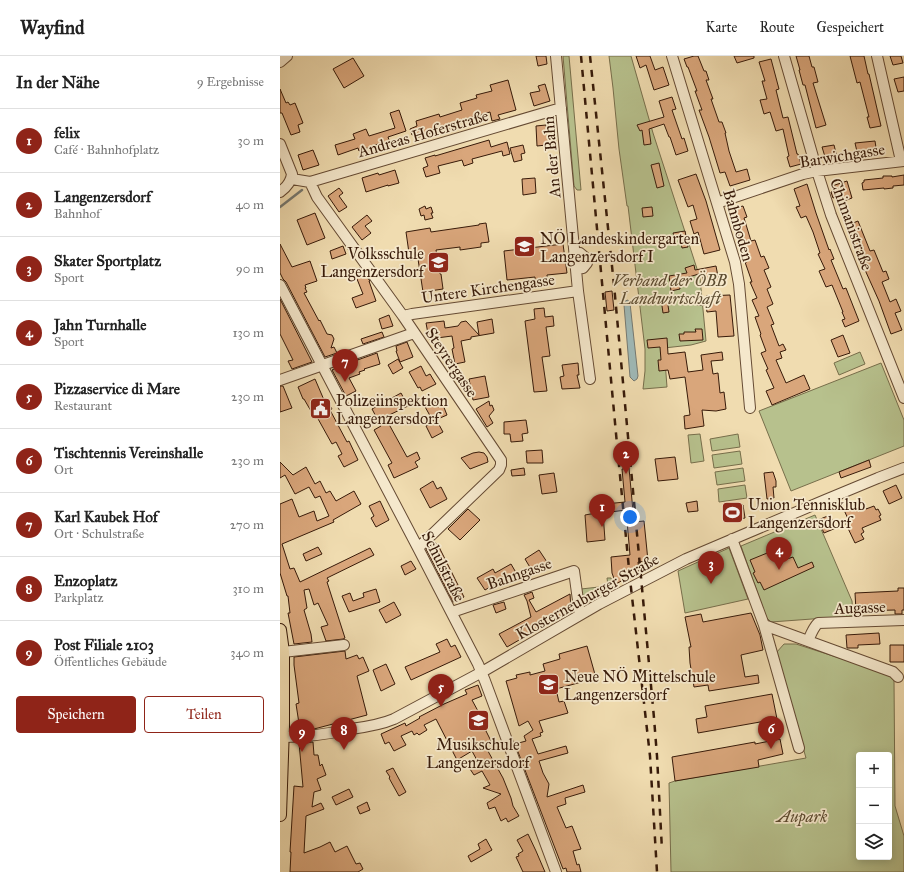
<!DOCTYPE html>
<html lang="de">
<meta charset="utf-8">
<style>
:root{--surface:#fff;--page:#f2f2f2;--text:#222;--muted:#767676;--line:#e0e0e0;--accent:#8f2418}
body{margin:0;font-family:"IM FELL Great Primer",serif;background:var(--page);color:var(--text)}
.controls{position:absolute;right:12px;bottom:12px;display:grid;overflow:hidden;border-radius:4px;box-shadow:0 2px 10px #0003}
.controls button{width:36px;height:36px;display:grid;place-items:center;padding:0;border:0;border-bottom:1px solid var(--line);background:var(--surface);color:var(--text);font:20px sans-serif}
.you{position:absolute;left:350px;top:461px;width:14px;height:14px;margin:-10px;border:3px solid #fff;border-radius:50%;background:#1a73e8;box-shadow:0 0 0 6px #1a73e833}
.badge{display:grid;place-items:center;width:26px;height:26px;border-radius:50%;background:var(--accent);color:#fff;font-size:13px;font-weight:700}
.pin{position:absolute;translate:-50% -33px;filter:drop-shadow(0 1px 2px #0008)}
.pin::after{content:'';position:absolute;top:21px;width:14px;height:12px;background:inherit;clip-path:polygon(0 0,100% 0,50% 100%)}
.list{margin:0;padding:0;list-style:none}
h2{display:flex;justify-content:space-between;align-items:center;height:52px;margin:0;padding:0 16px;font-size:17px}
h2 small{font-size:13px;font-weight:400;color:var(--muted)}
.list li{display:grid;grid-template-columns:26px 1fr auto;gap:12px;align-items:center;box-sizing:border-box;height:64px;padding:0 16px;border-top:1px solid var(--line)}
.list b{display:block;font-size:15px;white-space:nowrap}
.list p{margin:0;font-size:13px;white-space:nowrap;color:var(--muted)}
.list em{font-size:13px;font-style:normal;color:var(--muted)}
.actions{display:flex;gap:8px;padding:12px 16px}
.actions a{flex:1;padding:9px 0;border:1px solid var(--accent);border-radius:4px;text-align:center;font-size:14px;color:var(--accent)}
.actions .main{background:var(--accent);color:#fff}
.icon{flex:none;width:22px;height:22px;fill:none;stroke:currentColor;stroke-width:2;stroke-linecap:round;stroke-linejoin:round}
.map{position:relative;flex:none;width:624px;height:816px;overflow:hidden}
header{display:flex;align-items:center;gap:24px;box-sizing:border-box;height:56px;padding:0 20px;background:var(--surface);border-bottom:1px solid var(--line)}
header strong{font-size:19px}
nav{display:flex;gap:22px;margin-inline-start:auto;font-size:14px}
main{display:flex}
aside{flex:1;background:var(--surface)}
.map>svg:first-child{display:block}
</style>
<header>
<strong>Wayfind</strong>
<nav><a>Karte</a><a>Route</a><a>Gespeichert</a></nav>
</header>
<main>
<aside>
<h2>In der Nähe<small>9 Ergebnisse</small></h2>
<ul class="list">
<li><span class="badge">1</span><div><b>felix</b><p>Café · Bahnhofplatz</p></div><em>30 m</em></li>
<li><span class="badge">2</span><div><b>Langenzersdorf</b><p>Bahnhof</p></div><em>40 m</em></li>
<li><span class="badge">3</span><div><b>Skater Sportplatz</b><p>Sport</p></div><em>90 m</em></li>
<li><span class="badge">4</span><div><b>Jahn Turnhalle</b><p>Sport</p></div><em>130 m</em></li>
<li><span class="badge">5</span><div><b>Pizzaservice di Mare</b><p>Restaurant</p></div><em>230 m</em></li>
<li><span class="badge">6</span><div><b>Tischtennis Vereinshalle</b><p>Ort</p></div><em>230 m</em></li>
<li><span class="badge">7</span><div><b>Karl Kaubek Hof</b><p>Ort · Schulstraße</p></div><em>270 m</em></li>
<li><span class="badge">8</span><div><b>Enzoplatz</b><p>Parkplatz</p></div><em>310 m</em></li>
<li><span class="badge">9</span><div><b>Post Filiale 2103</b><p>Öffentliches Gebäude</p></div><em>340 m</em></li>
</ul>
<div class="actions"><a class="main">Speichern</a><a>Teilen</a></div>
</aside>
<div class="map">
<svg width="624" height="816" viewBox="0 0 624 816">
<rect width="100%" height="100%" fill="#f0dcb0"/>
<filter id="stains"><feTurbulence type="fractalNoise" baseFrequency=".005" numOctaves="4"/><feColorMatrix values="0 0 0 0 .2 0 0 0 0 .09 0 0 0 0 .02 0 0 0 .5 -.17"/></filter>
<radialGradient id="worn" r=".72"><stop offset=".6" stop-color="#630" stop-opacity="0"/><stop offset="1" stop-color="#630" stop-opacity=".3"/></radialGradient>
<path fill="#b7c18d" stroke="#776e4b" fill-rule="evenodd" d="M 283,0 L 289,0 L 301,134 L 297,134 L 294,130 Z
M 329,0 L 351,0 L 373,77 L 420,222 L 426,285 L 411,289 L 384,292 L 387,331 L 363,333 L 365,315 L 365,293 L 348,150 L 347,150 L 339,93 L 333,32 Z
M 580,296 L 585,308 L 559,319 L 554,307 Z
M 601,307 L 624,364 L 624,390 L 511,435 L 479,355 Z
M 420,378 L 424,405 L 411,407 L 408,379 Z
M 458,378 L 460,391 L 432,395 L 430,383 Z
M 460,395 L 462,408 L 434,412 L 432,399 Z
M 463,412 L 465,425 L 437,429 L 435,416 Z
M 465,429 L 467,442 L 439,446 L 438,433 Z
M 535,459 L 572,545 L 573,560 L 491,566 L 486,561 L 461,490 Z
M 449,492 L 468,543 L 405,557 L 398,515 Z
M 327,522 L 331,522 L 334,531 L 306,547 C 301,546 302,538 301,533 L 328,530 Z
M 504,588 L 516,588 L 609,618 L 614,624 L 615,750 L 624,780 L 624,816 L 391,816 L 389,727 L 395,725 L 526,702 L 496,597 ZM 579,699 L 609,699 L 609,801 L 579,801 Z"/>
<path fill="#9fb9b7" stroke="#757971" d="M 348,244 L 350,247 L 358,320 L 357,323 L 354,325 L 350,321 L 344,249 L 345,245 Z"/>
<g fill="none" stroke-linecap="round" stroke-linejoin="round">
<path stroke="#757971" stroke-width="2.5" d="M 0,151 L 22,134"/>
</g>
<path fill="#d9a67b" stroke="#371a09" d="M 256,0 L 266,0 L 267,8 L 258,10 Z
M 356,0 L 370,0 L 375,14 L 383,11 L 389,29 L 374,34 L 366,9 L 360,12 Z
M 414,0 L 418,0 L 424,15 L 426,15 L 429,24 L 426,24 L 433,43 L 431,43 L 439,66 L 442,66 L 446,77 L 445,77 L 449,95 L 456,116 L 467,113 L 470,124 L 450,130 L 445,116 L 440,117 L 429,81 L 419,54 L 422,54 L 415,35 L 417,35 L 408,11 L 407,11 L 404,3 Z
M 454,0 L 474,0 L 474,2 L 457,7 Z
M 516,0 L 529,0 L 532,11 L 534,11 L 538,26 L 533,27 L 546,69 L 536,72 L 525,29 L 523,29 L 519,14 L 520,14 Z
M 570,0 L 584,0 L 588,18 L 589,18 L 601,70 L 590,72 L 587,61 L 589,61 L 580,26 L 577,27 Z
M 610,0 L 621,0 L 623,7 L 613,9 Z
M 73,2 L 84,20 L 64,32 L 53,13 Z
M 491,3 L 499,33 L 496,34 L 503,62 L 508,61 L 517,98 L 518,98 L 521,108 L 510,111 L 507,101 L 509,100 L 503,73 L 496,75 L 490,56 L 484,58 L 480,44 L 487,43 L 482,25 L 485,25 L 479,6 Z
M 624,21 L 624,35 L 618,36 L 614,23 Z
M 228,24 L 236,54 L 218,59 L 220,63 L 212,65 L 210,56 L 179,65 L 181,70 L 153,78 L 152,77 L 135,82 L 134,78 L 132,79 L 130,73 L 137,70 L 136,65 L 159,58 L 160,61 L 182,54 L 180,47 L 197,42 L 196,39 L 212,35 L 210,29 Z
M 265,28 L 270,45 L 254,50 L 250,37 L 260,35 L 258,30 Z
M 0,33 L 6,47 L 8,46 L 10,49 L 15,47 L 23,67 L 18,69 L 20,76 L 11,79 L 2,57 L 0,57 Z
M 392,41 L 396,53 L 392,54 L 402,83 L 404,82 L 408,95 L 396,99 L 390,81 L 389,81 L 384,68 L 369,73 L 371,88 L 364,89 L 362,74 L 360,75 L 357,69 L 384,61 L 379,45 Z
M 119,54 L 126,75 L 108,81 L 111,90 L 99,93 L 98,88 L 79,95 L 78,92 L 58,99 L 55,89 L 75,83 L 73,78 L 86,73 L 89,80 L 115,72 L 110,57 Z
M 266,69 L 267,76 L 275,75 L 276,88 L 257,90 L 256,70 Z
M 209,84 L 211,91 L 227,86 L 230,98 L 223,100 L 222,95 L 192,103 L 193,107 L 184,110 L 182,104 L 158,110 L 160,117 L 146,121 L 143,112 L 148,110 L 145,102 L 155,99 L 155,100 Z
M 595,85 L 597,98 L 578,100 L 575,87 Z
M 243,89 L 245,97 L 241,98 L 242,104 L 234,106 L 230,92 Z
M 554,89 L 557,101 L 546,104 L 542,91 Z
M 33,94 L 39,109 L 23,114 L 18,99 Z
M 379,107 L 384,130 L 377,132 L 371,109 Z
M 115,114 L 119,127 L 108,130 L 108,129 L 86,136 L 82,122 L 98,117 L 99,119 Z
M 416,118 L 426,145 L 440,194 L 424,198 L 418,176 L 414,178 L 410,165 L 417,163 L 413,149 L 408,151 L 398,124 Z
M 624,119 L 624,129 L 613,130 L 613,132 L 604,133 L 604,132 L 583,134 L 582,127 L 584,126 L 584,124 L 603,122 L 603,120 L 612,120 L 612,121 Z
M 255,122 L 256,137 L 243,139 L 242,123 Z
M 567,125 L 572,142 L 558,147 L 556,141 L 553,142 L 551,136 L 554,135 L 552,130 Z
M 527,128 L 536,157 L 549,194 L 550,193 L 554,203 L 551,204 L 563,233 L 566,232 L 579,265 L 565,271 L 562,264 L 565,263 L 562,256 L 563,256 L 552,229 L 546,231 L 539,215 L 545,213 L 538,198 L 540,197 L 533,176 L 526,160 L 521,162 L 516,151 L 520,150 L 514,133 Z
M 59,132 L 63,137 L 59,140 L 67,151 L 59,156 L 48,140 Z
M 145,150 L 146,153 L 151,151 L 153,157 L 151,157 L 153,162 L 145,164 L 144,159 L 141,160 L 139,153 Z
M 463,150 L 467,161 L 464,162 L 471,185 L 475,184 L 481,201 L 484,200 L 489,212 L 484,214 L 491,231 L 487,233 L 493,248 L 487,251 L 494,268 L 491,269 L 499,290 L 503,288 L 506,294 L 500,296 L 502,302 L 496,304 L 506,327 L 524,319 L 530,333 L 492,349 L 486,335 L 494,332 L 486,314 L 488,313 L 481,297 L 486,295 L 480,279 L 481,278 L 475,261 L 479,260 L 472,244 L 477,242 L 470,226 L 472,226 L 465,206 L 467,206 L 461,189 L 462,189 L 454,166 L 451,153 Z
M 372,151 L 373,160 L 363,161 L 362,152 Z
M 35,157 L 45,182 L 27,189 L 17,164 Z
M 87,159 L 92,165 L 85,170 L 91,177 L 82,184 L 72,171 Z
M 578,165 L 590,195 L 594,194 L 603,216 L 606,215 L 609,223 L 602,226 L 610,246 L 616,243 L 621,255 L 615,257 L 622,274 L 611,278 L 599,245 L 572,185 L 573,184 L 568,169 Z
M 206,167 L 209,186 L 201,187 L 201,191 L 180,194 L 180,191 L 156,194 L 160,218 L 161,218 L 163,233 L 143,236 L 138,203 L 130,204 L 126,176 L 150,172 L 151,176 L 199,169 L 199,168 Z
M 405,175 L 408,191 L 402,192 L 400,182 L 395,183 L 393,177 Z
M 0,188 L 12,211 L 30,205 L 37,225 L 25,229 L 26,232 L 25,232 L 27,236 L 24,237 L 39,265 L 40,264 L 47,278 L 52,279 L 54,283 L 51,292 L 54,291 L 57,297 L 45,301 L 6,226 L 3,223 L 0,217 Z
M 283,188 L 287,217 L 267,219 L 267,222 L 255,224 L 255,221 L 227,224 L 224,195 Z
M 63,190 L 66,198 L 52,203 L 50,195 Z
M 414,209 L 415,214 L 436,210 L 439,226 L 424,229 L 422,217 L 399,224 L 400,233 L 391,235 L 389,220 L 407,217 L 405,212 Z
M 80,212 L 90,225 L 89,225 L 96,245 L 76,252 L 72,242 L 83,238 L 77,223 L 71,225 L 67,217 Z
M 377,221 L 378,229 L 367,229 L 367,222 Z
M 332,235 L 334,254 L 327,255 L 325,236 Z
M 450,239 L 454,280 L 438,281 L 436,255 L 427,256 L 426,249 L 417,249 L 417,243 L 426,243 L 426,240 Z
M 0,243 L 32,306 L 12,313 L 8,305 L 13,304 L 0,278 Z
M 381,243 L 387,243 L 389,256 L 383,257 Z
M 264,252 L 265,261 L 273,260 L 274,270 L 266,271 L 270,300 L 262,301 L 267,335 L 254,336 L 245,265 L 255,263 L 254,253 Z
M 109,259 L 113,270 L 102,273 L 99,263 Z
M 212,263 L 214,277 L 191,281 L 191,283 L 181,285 L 185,306 L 175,308 L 172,293 L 174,292 L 172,280 L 149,283 L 146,267 L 164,265 L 165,272 L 178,270 L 181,266 L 186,265 L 199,279 L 197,266 Z
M 415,273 L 422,273 L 423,284 L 400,285 L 399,278 L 404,278 L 404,276 L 416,276 Z
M 102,276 L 104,281 L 83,288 L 81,283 Z
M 563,279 L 570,297 L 558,301 L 551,284 Z
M 387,282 L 388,298 L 405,296 L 408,316 L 423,314 L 421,299 L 442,296 L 443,304 L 431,305 L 433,318 L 438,317 L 440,337 L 444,336 L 446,353 L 436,355 L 422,354 L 424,370 L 405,373 L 404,360 L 410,359 L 405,321 L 390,323 L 388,314 L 379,315 L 378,304 L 381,304 L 380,291 L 368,292 L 367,284 Z
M 127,286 L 133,301 L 120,306 L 116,295 L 117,295 L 116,290 Z
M 97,297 L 100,308 L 84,313 L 85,314 L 79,316 L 80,318 L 69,322 L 76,335 L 66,340 L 52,314 L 58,311 Z
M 118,303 L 123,312 L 113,318 L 108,309 Z
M 298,307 L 299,319 L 297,319 L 300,332 L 282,333 L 280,321 L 284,320 L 282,309 Z
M 141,310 L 146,320 L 150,318 L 156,328 L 142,335 L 140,331 L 138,332 L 129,316 Z
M 205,320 L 209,341 L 193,344 L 189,323 Z
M 35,323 L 44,344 L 46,343 L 52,353 L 50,354 L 67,386 L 69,385 L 78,404 L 64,411 L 58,400 L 62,398 L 56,386 L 52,388 L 37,361 L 35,362 L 24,343 L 23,343 L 18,331 Z
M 0,330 L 3,330 L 12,352 L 0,356 Z
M 121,337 L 128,350 L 105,361 L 127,401 L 137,396 L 140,403 L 135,406 L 138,411 L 114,422 L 108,409 L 112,407 L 94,374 L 101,370 L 92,353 Z
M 154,344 L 158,351 L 163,349 L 167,359 L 153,365 L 144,349 Z
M 209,345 L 210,350 L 212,349 L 214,354 L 209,360 L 213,367 L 207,371 L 196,353 Z
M 246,364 L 248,377 L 242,378 L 243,385 L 231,386 L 230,378 L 224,378 L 224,366 Z
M 157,365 L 163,376 L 152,382 L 146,370 Z
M 262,394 L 263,407 L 247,407 L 246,395 Z
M 199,396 L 204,397 L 207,401 L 208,406 L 190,413 L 181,402 L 193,397 Z
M 395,401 L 398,423 L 378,425 L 375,403 Z
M 589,404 L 591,411 L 561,422 L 559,416 Z
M 0,406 L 13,419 L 26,411 L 35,428 L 40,425 L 46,437 L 50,435 L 56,445 L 74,435 L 81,448 L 53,464 L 54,466 L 2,488 L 10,513 L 14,512 L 20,526 L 90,492 L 94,499 L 47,522 L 49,525 L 47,526 L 65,582 L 63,583 L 46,585 L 41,571 L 48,569 L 38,547 L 34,549 L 29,533 L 24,534 L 27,552 L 24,554 L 31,578 L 32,586 L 14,588 L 8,557 L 10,557 L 8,540 L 7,540 L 0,517 L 0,448 L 12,443 L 19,461 L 34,455 L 37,465 L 49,460 L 40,440 L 35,442 L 29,431 L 15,438 L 5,419 L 0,422 Z
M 244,412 L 245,419 L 232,420 L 231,414 Z
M 349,412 L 354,466 L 364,465 L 368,505 L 358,506 L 359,515 L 342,516 L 343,524 L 336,528 L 332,517 L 331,501 L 350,499 L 346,454 L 323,457 L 325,484 L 307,486 L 305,459 L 316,457 L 315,449 L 345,446 L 342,413 Z
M 493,416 L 496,425 L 496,431 L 493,431 L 494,442 L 487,443 L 484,417 Z
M 274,417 L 277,436 L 262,438 L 259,419 Z
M 153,425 L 157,433 L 161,431 L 167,443 L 150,452 L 140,433 Z
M 616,429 L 622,442 L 609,448 L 603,435 Z
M 100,445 L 109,464 L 96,471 L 91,462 L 94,460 L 89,450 Z
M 417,445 L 418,455 L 408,456 L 406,447 Z
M 576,448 L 579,455 L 586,452 L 586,453 L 594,450 L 596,454 L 598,453 L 601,459 L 599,460 L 601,464 L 582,472 L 584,476 L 581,478 L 584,483 L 575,487 L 565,466 L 569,465 L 564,454 Z
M 463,449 L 465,462 L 447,465 L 445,452 Z
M 188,453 L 200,464 L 180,484 L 168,473 Z
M 550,459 L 556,472 L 544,477 L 538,464 Z
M 155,486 L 157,489 L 158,489 L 184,541 L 173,546 L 146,493 Z
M 38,491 L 42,498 L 26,505 L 23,498 Z
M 497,493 L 500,499 L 504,497 L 507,503 L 513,501 L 518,512 L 532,506 L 534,511 L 484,534 L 480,526 L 478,527 L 473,517 L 475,516 L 470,504 Z
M 259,494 L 269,509 L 254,518 L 245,503 Z
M 131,505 L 136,513 L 125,519 L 121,510 Z
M 231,508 L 238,520 L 222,530 L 220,525 L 205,534 L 197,522 L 213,513 L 215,517 Z
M 618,532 L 624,532 L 624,554 L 622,554 L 622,558 L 615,558 L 615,554 L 576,555 L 575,537 L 618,535 Z
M 96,533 L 100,546 L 69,556 L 62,540 L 70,537 L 73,545 L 84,541 L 83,537 Z
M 252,536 L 254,542 L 249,544 L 256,556 L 290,538 L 291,554 L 227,591 L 219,578 L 251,561 L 247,545 L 244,539 Z
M 114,546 L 121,559 L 106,567 L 99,554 Z
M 224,546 L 226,553 L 216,557 L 213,549 Z
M 471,557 L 480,579 L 483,594 L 461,599 L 465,621 L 478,619 L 479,627 L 429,635 L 428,629 L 414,631 L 410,607 L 409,591 L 411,591 L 405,561 L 421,558 L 423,566 Z
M 599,577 L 600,588 L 578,589 L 578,592 L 567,592 L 566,579 Z
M 167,583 L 171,591 L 175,589 L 181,601 L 131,624 L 125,611 L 160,596 L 156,588 Z
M 610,589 L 624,589 L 624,606 L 610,606 Z
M 307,590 L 316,622 L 276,633 L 279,646 L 284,645 L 288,657 L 259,665 L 263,676 L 260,677 L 261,680 L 252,683 L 258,698 L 286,690 L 288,697 L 259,705 L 263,717 L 269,728 L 267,741 L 303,729 L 305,736 L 285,742 L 286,748 L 277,751 L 286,772 L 292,770 L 301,793 L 293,795 L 297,809 L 299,808 L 301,816 L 287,816 L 286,812 L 283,813 L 235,688 L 246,685 L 244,680 L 253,674 L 248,665 L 239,670 L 226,625 L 237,622 L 236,619 L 250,616 L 250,619 L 265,615 L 263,608 L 280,603 L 279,598 Z
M 65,595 L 66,603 L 77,599 L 79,603 L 83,601 L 89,615 L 77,620 L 87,659 L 34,673 L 20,674 L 16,648 L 19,647 L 14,609 L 14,601 Z
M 106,608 L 115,628 L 101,635 L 93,614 Z
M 198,629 L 202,640 L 192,644 L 205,668 L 204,671 L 211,685 L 204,688 L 223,722 L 231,742 L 233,750 L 239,760 L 228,766 L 226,762 L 221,765 L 215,751 L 209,753 L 207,747 L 221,738 L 203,732 L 210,729 L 202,715 L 194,719 L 190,713 L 199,708 L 192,695 L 177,704 L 156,663 L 144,669 L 147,674 L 139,679 L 137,677 L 134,679 L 132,675 L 121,680 L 126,689 L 114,695 L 109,686 L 105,688 L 101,678 L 125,667 L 126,670 L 140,662 L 139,661 L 164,648 L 187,638 L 185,634 Z
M 492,638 L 497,663 L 418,677 L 416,663 L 427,661 L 425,650 Z
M 500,683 L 503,698 L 478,704 L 479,711 L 395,725 L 392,701 L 475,686 L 475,688 Z
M 33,686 L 34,699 L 38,699 L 40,710 L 42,708 L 46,719 L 37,723 L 41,734 L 34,736 L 32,751 L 41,747 L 44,753 L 26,760 L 24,797 L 40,791 L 50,786 L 55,796 L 67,790 L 76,808 L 80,807 L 83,813 L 78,816 L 10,816 L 11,796 L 10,796 L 14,730 L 23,731 L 19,687 Z
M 113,712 L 126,736 L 119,740 L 109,722 L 110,721 L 106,715 Z
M 69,733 L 73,741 L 56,749 L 52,741 Z
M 87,746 L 90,754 L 80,758 L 77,751 Z
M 248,778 L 256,795 L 265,816 L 243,816 L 236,801 L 239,800 L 238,798 L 243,795 L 237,784 Z
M 206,783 L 212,794 L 191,806 L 188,800 L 200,793 L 198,788 Z"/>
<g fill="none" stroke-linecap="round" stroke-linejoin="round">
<defs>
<path id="minor" d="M 276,0 L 298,235 L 310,323
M 392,0 L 455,206 L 459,228 L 470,352
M 504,0 L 537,115 L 551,159 L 624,342
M 597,0 L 621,105
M 0,6 L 7,0
M 0,88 L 12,118 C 11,126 7,131 0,136
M 12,123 L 30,126 L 281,52
M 30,126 L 37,141 L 123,260 L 221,404 L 221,409 L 219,414 L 138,492
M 437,147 L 523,118 L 537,115 L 624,105
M 295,199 L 300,197 L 306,202 L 307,207 L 303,212 L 296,213
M 0,229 L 138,492 L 198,608 L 205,625 L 276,816
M 123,260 L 132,258 L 298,235
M 0,324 L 134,277
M 452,483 L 484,569 L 519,692
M 172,556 L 294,515 L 300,559
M 484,569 L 602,612 L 613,616 L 618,621
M 528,585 C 531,578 533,572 538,567 L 624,564
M 3,596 L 64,589
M 3,681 C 26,681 49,678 71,673 C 86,671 100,669 114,663 L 202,616 L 319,548 L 406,503 L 545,444 L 598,422 L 624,412"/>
<path id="major" d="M 0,574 L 3,596 L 3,671 L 0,759"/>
</defs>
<use href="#minor" stroke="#654a33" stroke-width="12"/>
<use href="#major" stroke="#371a09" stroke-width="14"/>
<use href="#minor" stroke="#f5e8cc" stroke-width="10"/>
<use href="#major" stroke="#f0dcb0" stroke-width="12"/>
<path stroke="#371a09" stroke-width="2.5" stroke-dasharray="7 7" stroke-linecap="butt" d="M 301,0 L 338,399 L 350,523 L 370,700 L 377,816
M 310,0 L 334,229 L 374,662 L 377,700 L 382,794"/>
</g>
<defs>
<symbol id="school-square" viewBox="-11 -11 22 22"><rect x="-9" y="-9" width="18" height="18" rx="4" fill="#8f2418" stroke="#f5e8cc"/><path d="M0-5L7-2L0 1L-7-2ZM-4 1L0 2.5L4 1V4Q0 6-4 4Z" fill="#fff"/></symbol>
<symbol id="civic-square" viewBox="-11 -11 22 22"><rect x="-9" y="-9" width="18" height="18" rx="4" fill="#8f2418" stroke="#f5e8cc"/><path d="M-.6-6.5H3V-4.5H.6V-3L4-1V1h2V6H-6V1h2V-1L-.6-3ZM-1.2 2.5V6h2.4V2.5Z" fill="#fff"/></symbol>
<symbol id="stadium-square" viewBox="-11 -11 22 22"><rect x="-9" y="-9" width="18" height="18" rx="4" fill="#8f2418" stroke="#f5e8cc"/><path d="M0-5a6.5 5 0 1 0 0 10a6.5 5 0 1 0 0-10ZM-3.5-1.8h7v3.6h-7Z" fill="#fff"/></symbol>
</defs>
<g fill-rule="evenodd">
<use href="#school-square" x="232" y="178" width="25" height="25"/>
<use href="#school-square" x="146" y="194" width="25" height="25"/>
<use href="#civic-square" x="28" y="340" width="25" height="25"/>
<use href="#stadium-square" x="440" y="444" width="25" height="25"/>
<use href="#school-square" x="256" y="616" width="25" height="25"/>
<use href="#school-square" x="186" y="652" width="25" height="25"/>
</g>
<g text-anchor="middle" stroke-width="3.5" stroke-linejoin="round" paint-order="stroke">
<g font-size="16" fill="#371a09" stroke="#f5e8cc">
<text transform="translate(143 77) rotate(-16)" y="6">Andreas Hoferstraße</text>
<text transform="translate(562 99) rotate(-9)" y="6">Barwichgasse</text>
<text transform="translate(271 101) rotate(-95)" y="6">An der Bahn</text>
<text transform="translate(572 168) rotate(70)" y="6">Chimanistraße</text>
<text transform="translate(459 169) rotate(74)" y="6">Bahnboden</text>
<text transform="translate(208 232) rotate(-8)" y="6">Untere Kirchengasse</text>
<text transform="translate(172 306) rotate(56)" y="6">Steyrergasse</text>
<text transform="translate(164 510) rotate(63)" y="6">Schulstraße</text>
<text transform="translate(239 517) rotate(-19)" y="6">Bahngasse</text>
<text transform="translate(307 540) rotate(-29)" y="6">Klosterneuburger Straße</text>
<text transform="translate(580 551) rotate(-2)" y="6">Augasse</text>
</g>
<g font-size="16" fill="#371a09" stroke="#f5e8cc" text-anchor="start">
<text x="260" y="188">NÖ Landeskindergarten<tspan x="260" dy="18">Langenzersdorf I</tspan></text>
<text x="144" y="203" text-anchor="end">Volksschule<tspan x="144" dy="18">Langenzersdorf</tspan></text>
<text x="56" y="350">Polizeiinspektion<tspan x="56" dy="18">Langenzersdorf</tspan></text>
<text x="468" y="454">Union Tennisklub<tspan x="468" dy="18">Langenzersdorf</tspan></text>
<text x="284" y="626">Neue NÖ Mittelschule<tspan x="284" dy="18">Langenzersdorf</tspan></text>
<text x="198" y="694" text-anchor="middle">Musikschule<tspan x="198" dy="18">Langenzersdorf</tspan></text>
</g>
<g font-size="16" font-style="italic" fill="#5d4c31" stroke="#f5e8cc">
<text x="390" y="230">Verband der ÖBB<tspan x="390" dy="18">Landwirtschaft</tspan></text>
<text x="522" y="766">Aupark</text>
</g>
</g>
<rect width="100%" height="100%" filter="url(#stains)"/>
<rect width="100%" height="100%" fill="url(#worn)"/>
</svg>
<div class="controls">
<button>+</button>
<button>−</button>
<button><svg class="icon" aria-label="layers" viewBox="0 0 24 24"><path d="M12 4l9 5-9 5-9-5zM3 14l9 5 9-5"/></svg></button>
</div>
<div class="you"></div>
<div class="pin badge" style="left:322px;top:471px">1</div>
<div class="pin badge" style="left:346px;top:418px">2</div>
<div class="pin badge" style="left:431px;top:528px">3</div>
<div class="pin badge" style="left:499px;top:514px">4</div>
<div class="pin badge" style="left:161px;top:651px">5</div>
<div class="pin badge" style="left:491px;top:693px">6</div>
<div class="pin badge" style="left:65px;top:326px">7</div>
<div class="pin badge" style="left:64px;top:694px">8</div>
<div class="pin badge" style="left:22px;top:696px">9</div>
</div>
</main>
